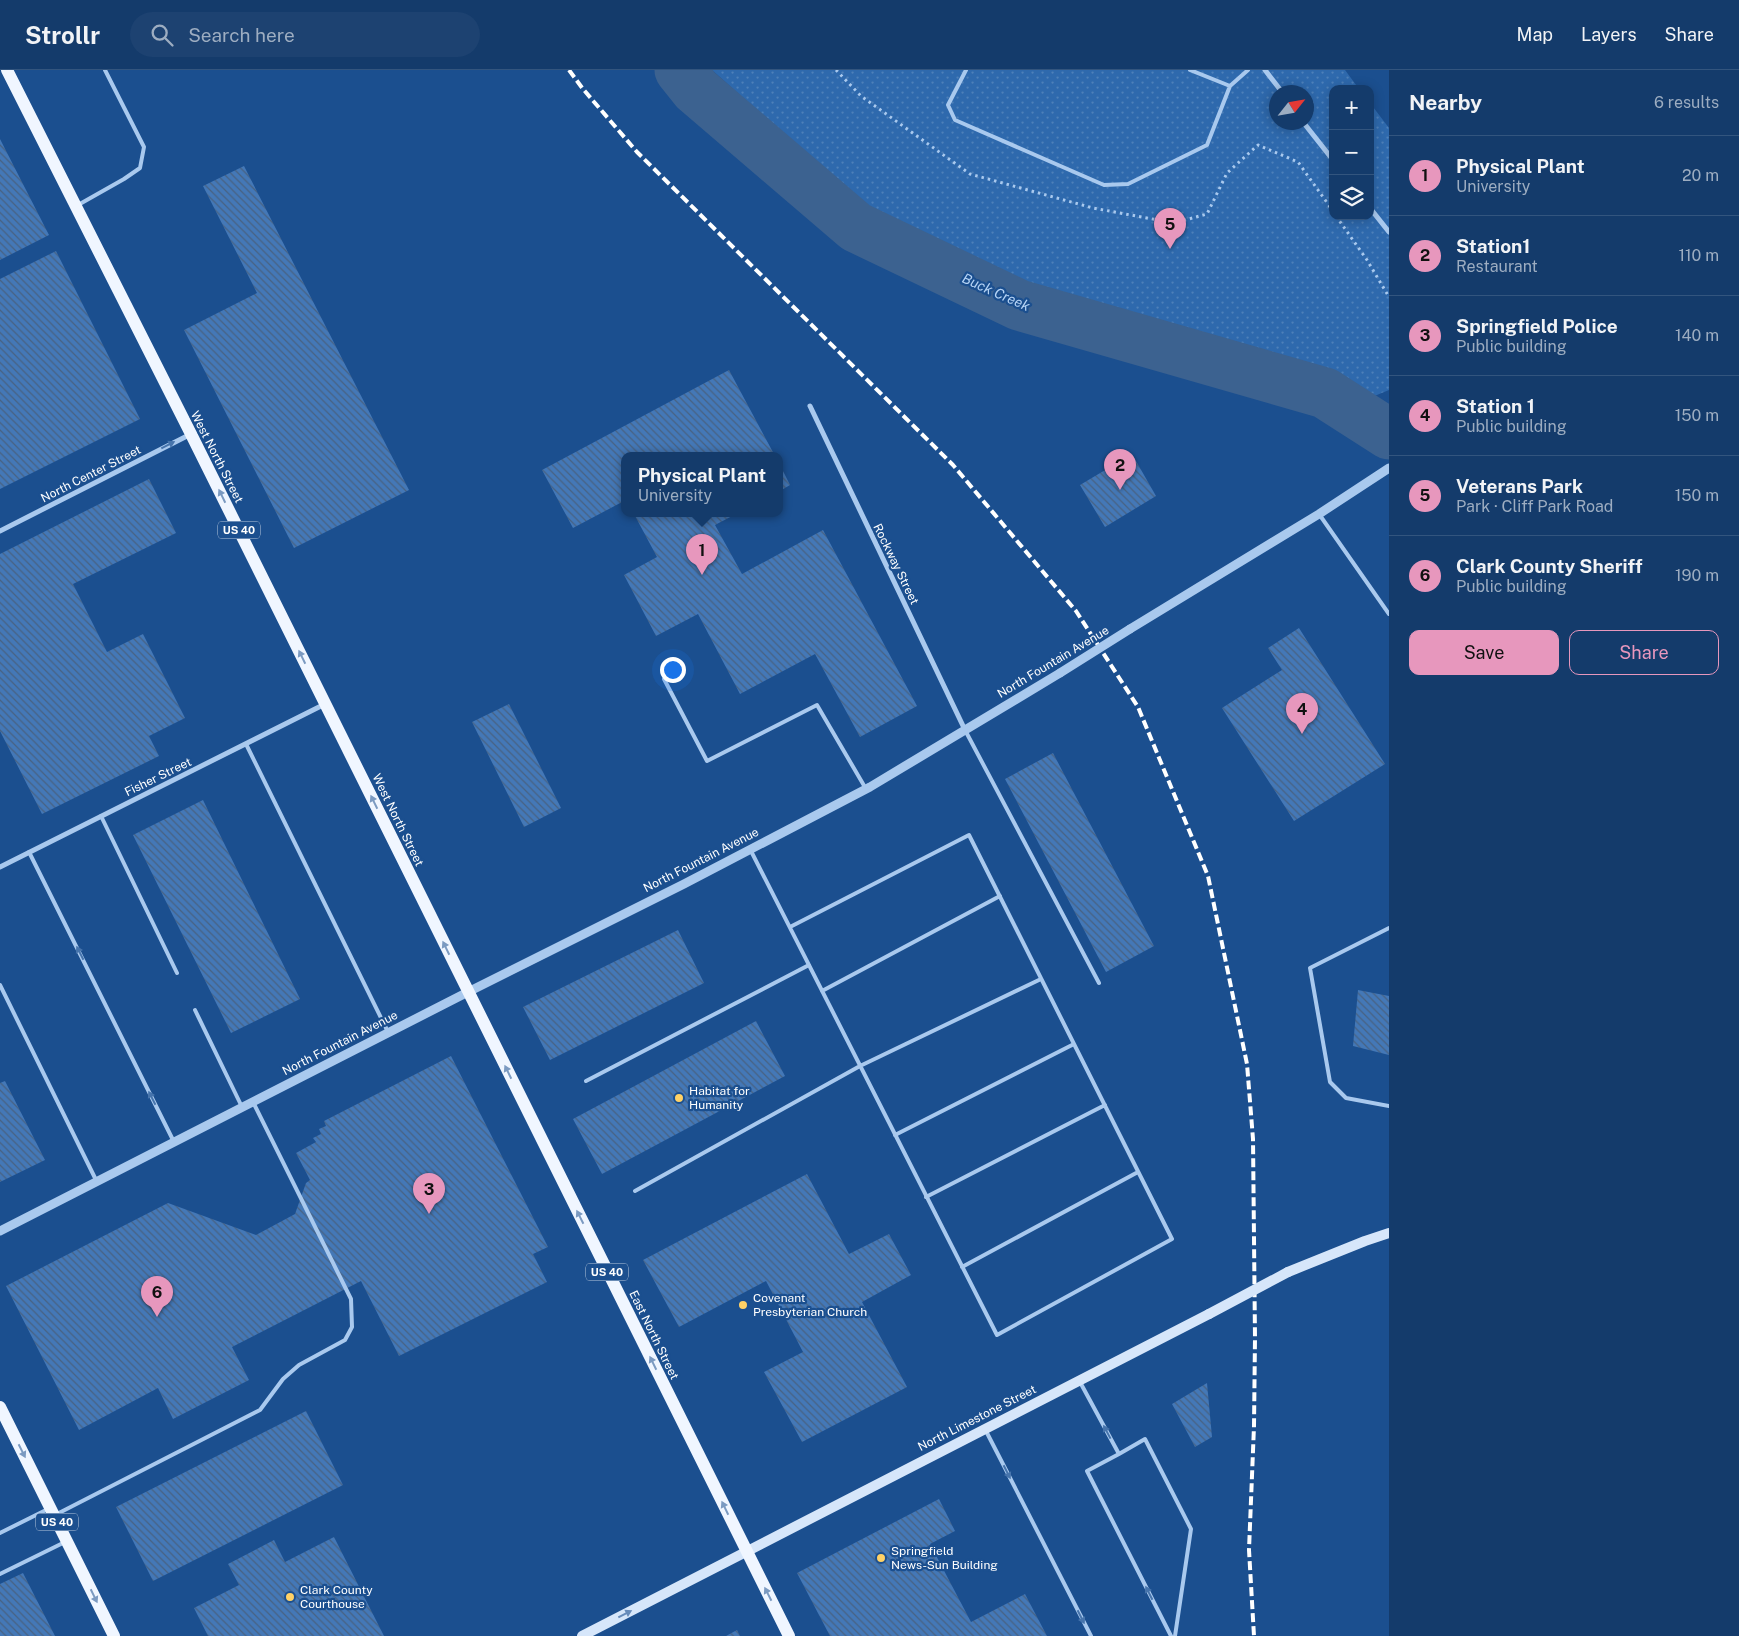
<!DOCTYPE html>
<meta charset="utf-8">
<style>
:root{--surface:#143b6b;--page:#1d4271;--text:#f1f3f6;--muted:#9dadc1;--line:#33557e;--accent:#e797bd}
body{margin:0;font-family:"Public Sans",sans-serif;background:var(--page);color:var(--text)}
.controls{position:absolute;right:15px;top:15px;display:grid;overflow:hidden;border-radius:10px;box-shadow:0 2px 12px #0003}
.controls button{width:45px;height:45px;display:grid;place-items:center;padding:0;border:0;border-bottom:1px solid var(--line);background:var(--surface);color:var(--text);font:25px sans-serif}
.compass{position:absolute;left:1269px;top:15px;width:45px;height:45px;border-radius:50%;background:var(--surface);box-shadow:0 2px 12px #0003;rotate:59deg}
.you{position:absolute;left:672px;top:599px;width:18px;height:18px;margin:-12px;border:4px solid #fff;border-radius:50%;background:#1a73e8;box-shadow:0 0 0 8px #1a73e833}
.badge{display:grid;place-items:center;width:32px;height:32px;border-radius:50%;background:var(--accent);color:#111;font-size:16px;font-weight:700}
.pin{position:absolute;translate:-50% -41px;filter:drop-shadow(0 1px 2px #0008)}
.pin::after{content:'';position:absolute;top:26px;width:18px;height:15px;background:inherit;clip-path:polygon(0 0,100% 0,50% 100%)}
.popup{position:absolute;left:621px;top:382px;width:162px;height:65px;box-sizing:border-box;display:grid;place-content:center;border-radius:10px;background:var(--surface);filter:drop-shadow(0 1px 4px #0005);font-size:16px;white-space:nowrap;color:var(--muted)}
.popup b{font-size:19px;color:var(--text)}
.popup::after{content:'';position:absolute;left:50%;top:100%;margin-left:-10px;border:10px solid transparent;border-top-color:var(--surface)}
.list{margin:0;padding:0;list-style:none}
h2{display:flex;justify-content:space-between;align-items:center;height:65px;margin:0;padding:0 20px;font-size:21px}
h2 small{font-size:16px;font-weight:400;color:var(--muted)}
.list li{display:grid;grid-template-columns:32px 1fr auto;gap:15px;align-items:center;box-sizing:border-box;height:80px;padding:0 20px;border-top:1px solid var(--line)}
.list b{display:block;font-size:19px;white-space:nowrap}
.list p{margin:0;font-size:16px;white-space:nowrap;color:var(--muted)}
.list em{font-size:16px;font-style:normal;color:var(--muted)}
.actions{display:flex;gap:10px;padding:15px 20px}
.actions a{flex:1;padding:11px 0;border:1px solid var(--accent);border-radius:10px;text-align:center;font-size:18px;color:var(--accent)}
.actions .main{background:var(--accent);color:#111}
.icon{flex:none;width:28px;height:28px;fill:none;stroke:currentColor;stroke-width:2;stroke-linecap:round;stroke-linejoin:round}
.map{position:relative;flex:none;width:1389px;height:1566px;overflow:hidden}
header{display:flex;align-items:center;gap:30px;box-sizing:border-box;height:70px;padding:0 25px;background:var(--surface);border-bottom:1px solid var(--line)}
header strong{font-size:24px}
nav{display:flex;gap:28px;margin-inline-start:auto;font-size:18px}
.search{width:350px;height:45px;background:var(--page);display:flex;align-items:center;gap:12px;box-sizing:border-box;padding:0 18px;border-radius:28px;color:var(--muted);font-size:19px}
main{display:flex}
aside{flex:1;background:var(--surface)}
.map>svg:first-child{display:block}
</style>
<header>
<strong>Strollr</strong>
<div class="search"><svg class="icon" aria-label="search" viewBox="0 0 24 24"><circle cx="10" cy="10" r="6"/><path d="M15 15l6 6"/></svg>Search here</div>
<nav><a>Map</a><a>Layers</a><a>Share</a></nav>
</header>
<main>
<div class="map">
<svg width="1389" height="1566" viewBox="0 0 1389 1566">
<defs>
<pattern id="green-dots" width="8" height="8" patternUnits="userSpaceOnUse" patternTransform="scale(1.25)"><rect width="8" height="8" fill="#2e69ad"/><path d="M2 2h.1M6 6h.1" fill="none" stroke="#4d80b9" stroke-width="1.8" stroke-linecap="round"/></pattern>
<pattern id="building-back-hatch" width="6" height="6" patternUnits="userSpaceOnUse" patternTransform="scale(1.25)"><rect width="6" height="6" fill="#4478b7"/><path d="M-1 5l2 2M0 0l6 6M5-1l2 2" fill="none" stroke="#486282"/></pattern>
</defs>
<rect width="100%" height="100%" fill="#1b4f8f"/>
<path fill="url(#green-dots)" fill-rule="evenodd" d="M 712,0 L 1345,0 L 1359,19 L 1333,19 L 1333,146 L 1370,146 L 1370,33 L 1389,58 L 1389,320 L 1372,327 L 1296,289 L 1025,211 L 874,145 ZM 1276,22 L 1306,22 L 1306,52 L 1276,52 Z"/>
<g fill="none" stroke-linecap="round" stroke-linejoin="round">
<path stroke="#3c6290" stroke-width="51" d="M 680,0 L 696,20 L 856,157 L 1019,235 L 1325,323 L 1389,364"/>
</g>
<path fill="url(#building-back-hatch)" d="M 0,69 L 49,165 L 0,190 Z
M 244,96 L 409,420 L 294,478 L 184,260 L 257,223 L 203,116 Z
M 56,181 L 140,349 L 0,419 L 0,209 Z
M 729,300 L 775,386 L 624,386 L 624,431 L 573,458 L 542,400 Z
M 1132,384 L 1156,426 L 1105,457 L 1080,415 Z
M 780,395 L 790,415 L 780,421 Z
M 149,409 L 176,463 L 73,514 L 107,582 L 143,564 L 185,648 L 149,666 L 159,686 L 42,744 L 0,661 L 0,484 Z
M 634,444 L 736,444 L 715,455 L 742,504 L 823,460 L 917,636 L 860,667 L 815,584 L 740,624 L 698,544 L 656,566 L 624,505 L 657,487 Z
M 1299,558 L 1385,694 L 1294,751 L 1222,638 L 1282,600 L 1268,578 Z
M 509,634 L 561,738 L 524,757 L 472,652 Z
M 1053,683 L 1154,876 L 1106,902 L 1005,709 Z
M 203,730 L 300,929 L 231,963 L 133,765 Z
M 678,860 L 704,913 L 550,990 L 523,937 Z
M 1358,920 L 1389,926 L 1389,985 L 1353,976 Z
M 756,951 L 785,1006 L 602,1104 L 573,1049 Z
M 451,986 L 548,1177 L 533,1184 L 547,1212 L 399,1286 L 361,1211 L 232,1277 L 249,1310 L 173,1349 L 158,1318 L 79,1360 L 6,1216 L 168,1133 L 256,1165 L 295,1144 L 306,1113 L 310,1110 L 296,1083 L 316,1072 L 313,1068 L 321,1064 L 319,1059 L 326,1056 L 324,1051 Z
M 5,1011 L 45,1090 L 0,1112 L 0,1013 Z
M 807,1104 L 849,1184 L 889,1164 L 911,1205 L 862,1232 L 907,1317 L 802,1372 L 764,1302 L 803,1282 L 766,1211 L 679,1257 L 643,1190 Z
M 1207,1313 L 1212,1367 L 1195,1377 L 1172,1334 Z
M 306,1341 L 343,1415 L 153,1511 L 116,1437 Z
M 939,1429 L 955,1461 L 930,1474 L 971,1552 L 1025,1524 L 1047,1566 L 830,1566 L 797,1503 Z
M 334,1467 L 384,1566 L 208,1566 L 194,1538 L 239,1515 L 228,1494 L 274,1470 L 285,1492 Z
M 23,1503 L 55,1566 L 0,1566 L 0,1514 Z
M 737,1560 L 740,1566 L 726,1566 Z"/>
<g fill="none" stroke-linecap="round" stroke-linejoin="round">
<path stroke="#a9c9ee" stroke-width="3" stroke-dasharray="2.5 4" stroke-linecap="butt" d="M 836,0 L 861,26 L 970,104 L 1093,138 L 1174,153 L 1207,144 L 1227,103 L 1258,75 L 1298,92 L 1333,141
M 1336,146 L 1367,190 L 1389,227"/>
<path stroke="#a9c9ee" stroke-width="4" d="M 966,0 L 948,35 L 955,50 L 1104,115 L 1128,114 L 1207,75 L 1230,16 L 1248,0
M 1190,0 L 1230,16
M 78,135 L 124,109 L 140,98 L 144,77 L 105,0
M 1319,444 L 1389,544
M 664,609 L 707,691 L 817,635 L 866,719
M 965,660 L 1099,913
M 246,674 L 388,962
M 101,746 L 177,903
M 750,779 L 997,1265 L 1172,1169 L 969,765 L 790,857
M 29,782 L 174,1072
M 1389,858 L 1310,898 L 1330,1012 L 1346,1028 L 1389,1036
M 0,915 L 96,1110
M 822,921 L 1000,826
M 195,940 L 242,1037
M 586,1011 L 809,895
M 895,1065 L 1074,974
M 635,1121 L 860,996 L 1041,909
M 926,1127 L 1105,1035
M 962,1197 L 1138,1102
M 1080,1312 L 1119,1384 L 1087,1401 L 1171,1566
M 986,1361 L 1091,1566
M 1119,1384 L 1145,1369 L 1191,1459 L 1175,1566
M 55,1445 L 260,1340 L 283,1309 L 299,1295 L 345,1270 L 352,1257 L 351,1229 L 253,1032
M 0,1463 L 48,1439
M 0,1504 L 65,1472"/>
<path stroke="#a9c9ee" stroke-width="5" d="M 1265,0 L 1282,22
M 1303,52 L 1333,90
M 1370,138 L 1389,162
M 810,336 L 965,660
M 0,461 L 191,364
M 0,797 L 325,634"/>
<path stroke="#a9c9ee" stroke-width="9" d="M 1130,559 L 1319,444 L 1389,398
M 0,1161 L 468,922 L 684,814 L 870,717 L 1060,603"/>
<path stroke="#d6e6fa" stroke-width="10" d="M 1288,1202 L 1365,1171 L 1389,1163
M 582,1566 L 1209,1244"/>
<path stroke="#f0f6ff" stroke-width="12" d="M 7,0 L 191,364 L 789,1566
M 0,1337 L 114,1566"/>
<path stroke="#fff" stroke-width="4" stroke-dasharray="9 4" stroke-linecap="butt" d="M 569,0 L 583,19 L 637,82 L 953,395 L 1076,541 L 1138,637 L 1208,806 L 1247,994 L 1253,1069 L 1255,1268 L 1254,1356 L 1249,1480 L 1254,1566"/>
<path stroke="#a9c9ee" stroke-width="9" d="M 1060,603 L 1130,559"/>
<path stroke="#d6e6fa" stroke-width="10" d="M 1209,1244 L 1288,1202"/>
</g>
<defs><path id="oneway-solid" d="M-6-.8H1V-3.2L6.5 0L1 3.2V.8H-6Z" transform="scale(1.25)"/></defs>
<g fill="#4674ac">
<use href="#oneway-solid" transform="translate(168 375) rotate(-27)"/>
<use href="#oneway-solid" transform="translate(80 883) rotate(-117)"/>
<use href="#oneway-solid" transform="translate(152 1028) rotate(-117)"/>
<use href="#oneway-solid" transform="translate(1107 1362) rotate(-118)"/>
<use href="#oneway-solid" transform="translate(1007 1402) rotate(63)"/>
<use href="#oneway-solid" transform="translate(1149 1523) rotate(-117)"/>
<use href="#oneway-solid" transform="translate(1081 1547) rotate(63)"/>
</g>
<g fill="#7b9ac1">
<use href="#oneway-solid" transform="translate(222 426) rotate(-116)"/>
<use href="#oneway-solid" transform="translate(302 587) rotate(-116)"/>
<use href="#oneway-solid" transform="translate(374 732) rotate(-116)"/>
<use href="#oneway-solid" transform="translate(446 878) rotate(-116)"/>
<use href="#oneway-solid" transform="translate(508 1002) rotate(-116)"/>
<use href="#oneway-solid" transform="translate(580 1147) rotate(-117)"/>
<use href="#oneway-solid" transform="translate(653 1293) rotate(-116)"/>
<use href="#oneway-solid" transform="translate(22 1381) rotate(63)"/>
<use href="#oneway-solid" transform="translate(725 1438) rotate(-116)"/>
<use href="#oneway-solid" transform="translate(768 1524) rotate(-117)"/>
<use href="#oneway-solid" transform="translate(94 1526) rotate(64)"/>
</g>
<use fill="#668bba" href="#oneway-solid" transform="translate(625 1544) rotate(-27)"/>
<g fill="#ffd166" stroke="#1b4f8f" stroke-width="2">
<circle cx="679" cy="1028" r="5"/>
<circle cx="743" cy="1235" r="5"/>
<circle cx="881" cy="1488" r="5"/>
<circle cx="290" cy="1527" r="5"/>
</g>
<g text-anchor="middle" stroke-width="4.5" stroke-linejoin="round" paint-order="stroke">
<g fill="#1b4f8f" stroke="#bbcadd" stroke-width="1">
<rect x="218" y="451.5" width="42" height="17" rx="4"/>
<rect x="586" y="1193.5" width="42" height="17" rx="4"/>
<rect x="36" y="1443.5" width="42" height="17" rx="4"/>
</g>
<g font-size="11" font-weight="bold" fill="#fff">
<text x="239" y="464">US 40</text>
<text x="607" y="1206">US 40</text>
<text x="57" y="1456">US 40</text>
</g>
<g font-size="12" fill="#fff" stroke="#1b4f8f">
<text transform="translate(217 387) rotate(63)" y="4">West North Street</text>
<text transform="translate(91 404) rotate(-27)" y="4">North Center Street</text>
<text transform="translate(896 494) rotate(64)" y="4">Rockway Street</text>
<text transform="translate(1053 592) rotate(-31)" y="4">North Fountain Avenue</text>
<text transform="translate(158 707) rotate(-26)" y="4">Fisher Street</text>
<text transform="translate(398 750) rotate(64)" y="4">West North Street</text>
<text transform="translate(701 790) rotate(-27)" y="4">North Fountain Avenue</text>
<text transform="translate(340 973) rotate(-27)" y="4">North Fountain Avenue</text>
<text transform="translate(654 1265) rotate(64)" y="4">East North Street</text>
<text transform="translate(977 1348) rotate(-27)" y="4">North Limestone Street</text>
</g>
<g font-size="12" fill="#fff" stroke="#1b4f8f" text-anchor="start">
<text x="689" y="1025">Habitat for<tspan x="689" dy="14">Humanity</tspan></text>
<text x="753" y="1232">Covenant<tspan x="753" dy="14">Presbyterian Church</tspan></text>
<text x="891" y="1485">Springfield<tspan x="891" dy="14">News-Sun Building</tspan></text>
<text x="300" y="1524">Clark County<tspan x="300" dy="14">Courthouse</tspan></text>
</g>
<g font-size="14" font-style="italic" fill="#b5d3f5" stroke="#1b4f8f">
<text transform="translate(996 222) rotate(24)" y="5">Buck Creek</text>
</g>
</g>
</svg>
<div class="controls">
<button>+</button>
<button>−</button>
<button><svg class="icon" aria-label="layers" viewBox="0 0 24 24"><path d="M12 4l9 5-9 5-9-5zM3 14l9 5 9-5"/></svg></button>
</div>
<svg class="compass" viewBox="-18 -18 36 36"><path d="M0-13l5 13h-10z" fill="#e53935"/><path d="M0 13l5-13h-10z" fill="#9dadc1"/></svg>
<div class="you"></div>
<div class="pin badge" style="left:702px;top:505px">1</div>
<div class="popup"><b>Physical Plant</b>University</div>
<div class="pin badge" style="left:1120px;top:420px">2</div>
<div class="pin badge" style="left:429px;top:1144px">3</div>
<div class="pin badge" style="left:1302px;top:664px">4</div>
<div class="pin badge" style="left:1170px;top:179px">5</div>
<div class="pin badge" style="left:157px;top:1247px">6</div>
</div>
<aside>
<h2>Nearby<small>6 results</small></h2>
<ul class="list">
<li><span class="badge">1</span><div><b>Physical Plant</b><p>University</p></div><em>20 m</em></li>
<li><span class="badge">2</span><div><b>Station1</b><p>Restaurant</p></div><em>110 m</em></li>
<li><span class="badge">3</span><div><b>Springfield Police</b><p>Public building</p></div><em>140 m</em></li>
<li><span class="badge">4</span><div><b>Station 1</b><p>Public building</p></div><em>150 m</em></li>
<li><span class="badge">5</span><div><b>Veterans Park</b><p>Park · Cliff Park Road</p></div><em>150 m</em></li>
<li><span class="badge">6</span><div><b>Clark County Sheriff</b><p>Public building</p></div><em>190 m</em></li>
</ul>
<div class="actions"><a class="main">Save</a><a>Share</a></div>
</aside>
</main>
